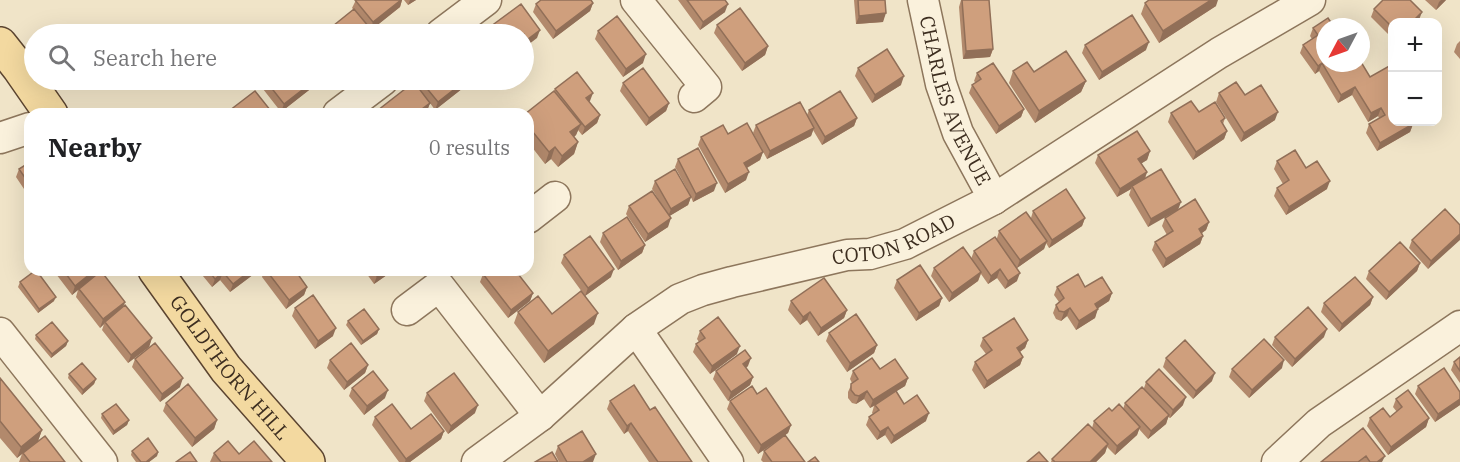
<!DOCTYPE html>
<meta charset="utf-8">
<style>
:root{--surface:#fff;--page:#f6f6f6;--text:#202124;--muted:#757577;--line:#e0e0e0}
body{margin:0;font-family:"IBM Plex Serif",serif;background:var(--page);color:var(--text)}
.controls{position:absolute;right:18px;top:18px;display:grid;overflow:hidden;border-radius:12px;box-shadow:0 6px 24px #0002}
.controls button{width:54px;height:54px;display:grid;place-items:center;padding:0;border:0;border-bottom:2px solid var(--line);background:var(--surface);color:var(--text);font:30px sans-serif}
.compass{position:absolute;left:1316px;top:18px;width:54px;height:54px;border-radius:50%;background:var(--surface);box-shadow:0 6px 24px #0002;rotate:229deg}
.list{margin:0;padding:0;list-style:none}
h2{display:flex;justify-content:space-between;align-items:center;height:78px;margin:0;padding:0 24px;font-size:26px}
h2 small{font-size:20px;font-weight:400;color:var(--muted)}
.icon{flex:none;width:33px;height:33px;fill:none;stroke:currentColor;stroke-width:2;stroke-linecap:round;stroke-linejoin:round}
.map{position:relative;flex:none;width:1460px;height:462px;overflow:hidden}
.search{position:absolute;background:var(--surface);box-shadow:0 6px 24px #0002;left:24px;top:24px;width:510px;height:66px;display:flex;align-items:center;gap:15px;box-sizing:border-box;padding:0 21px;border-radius:33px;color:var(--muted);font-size:22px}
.panel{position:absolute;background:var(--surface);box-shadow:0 6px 24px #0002;left:24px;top:108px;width:510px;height:168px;border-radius:18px}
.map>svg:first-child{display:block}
</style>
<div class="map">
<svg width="1460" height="462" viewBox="0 0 1460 462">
<rect width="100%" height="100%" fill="#f0e4c8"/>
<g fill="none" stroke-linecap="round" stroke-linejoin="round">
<defs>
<g id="minor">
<path d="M 636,0 L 706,87 L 694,97"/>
<path id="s1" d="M 923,0 L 941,84 L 958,133 L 994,199"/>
<path d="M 441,34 L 486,0"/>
<path d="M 338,114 L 383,80"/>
<path d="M 0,138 L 30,128"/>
<path d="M 528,218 L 555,197"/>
<path d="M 407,310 L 439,286 L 540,416"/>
<path d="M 636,329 L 728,462"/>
<path d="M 0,333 L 102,462"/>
<path id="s2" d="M 477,462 L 540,416 L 636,329 L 680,299 L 703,290 L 732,282 L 847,255 L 870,254 L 905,244 L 994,199 L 1219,53 L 1310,0"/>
<path d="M 1277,462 L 1319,423 L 1460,326"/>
</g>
<g id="major">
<path d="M 0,44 L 19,68 L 51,114"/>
<path id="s3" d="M 155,270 L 226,369 L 308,462"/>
</g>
</defs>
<use href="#minor" stroke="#8d765c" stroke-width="33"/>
<use href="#major" stroke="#5b4430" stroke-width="36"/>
<use href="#minor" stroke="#faf1dc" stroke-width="30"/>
<use href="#major" stroke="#f3d9a0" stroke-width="33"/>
</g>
<path fill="#b2896c" d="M 356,0 L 402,0 L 400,7 L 371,30 L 374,33 L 373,34 L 323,34 L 354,10 L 352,8 Z
M 404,0 L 416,0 L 408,5 Z
M 678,0 L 725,0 L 725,12 L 700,30 Z
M 854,0 L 885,0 L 883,22 L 856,24 Z
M 961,0 L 989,0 L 993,49 L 990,57 L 963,59 L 959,7 Z
M 1425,0 L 1446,0 L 1436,10 Z
M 593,3 L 590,11 L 553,39 L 533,12 L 536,4 Z
M 1145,3 L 1216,6 L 1159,43 L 1141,14 Z
M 1374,9 L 1419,20 L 1417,22 L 1392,22 L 1392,38 L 1371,17 Z
M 717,25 L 768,46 L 765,55 L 742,71 L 714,33 Z
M 1334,27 L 1361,63 L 1392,122 L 1413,124 L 1410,132 L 1377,151 L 1366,133 L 1369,124 L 1379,118 L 1378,116 L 1368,122 L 1352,95 L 1338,103 L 1319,71 L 1315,74 L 1300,53 L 1303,45 L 1312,39 L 1310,36 L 1313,28 Z
M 598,31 L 643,63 L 623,77 L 595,39 Z
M 1460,41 L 1460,59 L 1454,52 L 1457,44 Z
M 1085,45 L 1146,50 L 1099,80 L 1082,53 Z
M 858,68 L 901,85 L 872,103 L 855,76 Z
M 1013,71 L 1034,72 L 1086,81 L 1081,92 L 1035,123 L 1009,83 Z
M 977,73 L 1024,109 L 1021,117 L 996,134 L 969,93 L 972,85 L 976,83 L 974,81 Z
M 268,80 L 320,80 L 318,83 L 281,112 L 263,89 L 266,81 Z
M 421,80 L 472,80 L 467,83 L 465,81 L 463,88 L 435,110 L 430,103 L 427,111 L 418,87 Z
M 623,83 L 669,103 L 666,111 L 646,126 L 620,91 Z
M 555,89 L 590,101 L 589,102 L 600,115 L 597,123 L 582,135 L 578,130 L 576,135 L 574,137 L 578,142 L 574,154 L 558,167 L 551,159 L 545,164 L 528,142 L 528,114 L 554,91 Z
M 1219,93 L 1245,95 L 1275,120 L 1241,142 L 1216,102 Z
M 809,110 L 857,118 L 854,126 L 822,145 L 813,130 L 811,136 L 767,159 L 753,133 L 756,125 L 807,115 Z
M 1199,112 L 1225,118 L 1223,124 L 1227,131 L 1224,139 L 1193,160 L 1168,122 L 1171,113 Z
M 728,134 L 763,152 L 760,160 L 747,168 L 746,180 L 725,193 L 698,145 L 701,137 Z
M 1150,151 L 1147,160 L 1141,163 L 1147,172 L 1145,179 L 1181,202 L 1148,227 L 1129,195 L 1131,189 L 1117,197 L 1095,163 L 1098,155 Z
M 30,158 L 30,198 L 16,177 L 19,169 L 28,163 Z
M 678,159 L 714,191 L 693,202 L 691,197 L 688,205 L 669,216 L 668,227 L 645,242 L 626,214 L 629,206 L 660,202 L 652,189 L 655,181 L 687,189 L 675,167 Z
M 1277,161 L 1306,168 L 1327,189 L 1286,215 L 1274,196 L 1277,188 L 1283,184 L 1274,169 Z
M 1033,211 L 1085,218 L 1082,226 L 1049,248 L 1046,243 L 1044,249 L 1017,268 L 1017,281 L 1005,289 L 997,278 L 988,284 L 981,274 L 978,281 L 949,302 L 931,276 L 934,268 L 971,259 L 974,251 L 997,238 L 999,231 L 1031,218 Z
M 1165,218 L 1209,222 L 1206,230 L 1202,233 L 1203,236 L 1200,244 L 1163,268 L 1152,250 L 1155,242 L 1167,235 L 1162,226 Z
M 1460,225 L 1428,269 L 1409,248 L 1412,240 Z
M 603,233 L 645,245 L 642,253 L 618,270 L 600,242 Z
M 564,255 L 611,277 L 585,296 L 561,263 Z
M 1420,263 L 1417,271 L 1386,300 L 1366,279 L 1369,271 Z
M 53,270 L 99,270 L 97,274 L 123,307 L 152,338 L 149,347 L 128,363 L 102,330 L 104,324 L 100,328 L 76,297 L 78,290 L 72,295 Z
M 198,270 L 255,270 L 254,274 L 230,292 L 220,280 L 212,287 Z
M 264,270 L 295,270 L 307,287 L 304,295 L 286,309 L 262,277 Z
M 364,270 L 394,270 L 374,284 Z
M 483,274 L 533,293 L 530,301 L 508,318 L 480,282 Z
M 897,280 L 942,298 L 939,306 L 916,321 L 894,288 Z
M 20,282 L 54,301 L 38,313 L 18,287 Z
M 1057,287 L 1085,287 L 1112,293 L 1109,301 L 1097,309 L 1095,318 L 1076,330 L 1067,316 L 1061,321 L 1056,319 L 1053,313 L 1056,305 L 1059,302 L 1054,295 Z
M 1373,297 L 1370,305 L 1339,332 L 1321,312 L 1324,303 Z
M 791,301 L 847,310 L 844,318 L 818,336 L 807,320 L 800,325 L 788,310 Z
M 295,308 L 333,336 L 315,349 L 292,316 Z
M 518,312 L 552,314 L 594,324 L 544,363 L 514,323 Z
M 348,321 L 379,329 L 377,334 L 361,345 L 346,325 Z
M 700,331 L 737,354 L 710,374 L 693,352 L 696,344 L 699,342 L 697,339 Z
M 829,333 L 877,345 L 874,353 L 847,372 L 826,341 Z
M 36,335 L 68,341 L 66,346 L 51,358 L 35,339 Z
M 1275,337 L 1324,337 L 1292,367 L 1272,345 Z
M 983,338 L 1028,340 L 1025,348 L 1020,352 L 1023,357 L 1020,365 L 984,389 L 972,370 L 975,362 L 986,354 L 980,346 Z
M 1460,357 L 1460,383 L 1451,370 L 1454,362 Z
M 1166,358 L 1212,381 L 1193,399 L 1163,367 Z
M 135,359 L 180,387 L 160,402 L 132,367 Z
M 330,360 L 368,365 L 365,373 L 344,390 L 327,368 Z
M 748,366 L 746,368 L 753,377 L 750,385 L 728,401 L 713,379 L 716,371 Z
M 1282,368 L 1249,398 L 1229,377 L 1232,369 Z
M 880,369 L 908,378 L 905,386 L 896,391 L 904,404 L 926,421 L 891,444 L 885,435 L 877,440 L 866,425 L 869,417 L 873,414 L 872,413 L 874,406 L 870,408 L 864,399 L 856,404 L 852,403 L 848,398 L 848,392 L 852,383 L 850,379 L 853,371 Z
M 69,374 L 96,379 L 94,384 L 82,395 L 68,378 Z
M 0,378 L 42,430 L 38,441 L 65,462 L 19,462 L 22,454 L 17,458 L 0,438 Z
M 1146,382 L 1183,405 L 1170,418 L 1168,417 L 1166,424 L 1148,439 L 1139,429 L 1137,435 L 1115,455 L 1107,447 L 1105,453 L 1096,462 L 1051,462 L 1052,459 L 1092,428 L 1094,421 L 1112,411 L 1123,409 L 1125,403 L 1144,388 Z
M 1418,386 L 1460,392 L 1460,405 L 1435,422 L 1415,394 Z
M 352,388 L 385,398 L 364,415 L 349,396 Z
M 427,393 L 475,413 L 448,434 L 424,401 Z
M 757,394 L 791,425 L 788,433 L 758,454 L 727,409 L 730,401 Z
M 1396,399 L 1429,418 L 1426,427 L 1388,455 L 1367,426 L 1370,418 L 1390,417 L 1397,412 L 1393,407 Z
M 610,401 L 692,462 L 649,462 L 628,431 L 624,434 L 607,409 Z
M 166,403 L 217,420 L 214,429 L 192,447 L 163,411 Z
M 102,414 L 129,420 L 127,425 L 113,435 L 101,418 Z
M 375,417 L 411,429 L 444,431 L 441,439 L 410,462 L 399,462 L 372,425 Z
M 1363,428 L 1382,462 L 1321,462 Z
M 558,446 L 593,462 L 559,462 L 555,454 Z
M 132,451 L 158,452 L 157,456 L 149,462 L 136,462 L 131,455 Z
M 764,451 L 805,462 L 763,462 L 761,460 Z
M 214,453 L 272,462 L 210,462 Z"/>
<path fill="#916f58" d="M 401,0 L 402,0 L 400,7 L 370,31 L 373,22 Z
M 410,0 L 416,0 L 408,5 Z
M 1211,0 L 1218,0 L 1216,6 L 1159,43 L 1163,31 Z
M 1441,0 L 1446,0 L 1436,10 L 1439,2 Z
M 593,3 L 590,11 L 553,39 L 556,31 Z
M 728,4 L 725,12 L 700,30 L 703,22 Z
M 1422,12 L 1419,20 L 1417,22 L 1412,22 Z
M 886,13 L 883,22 L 856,24 L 859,16 Z
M 540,30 L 537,38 L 524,48 L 524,42 Z
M 1149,42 L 1146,50 L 1099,80 L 1102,72 Z
M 768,46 L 765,55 L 742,71 L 745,63 Z
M 993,49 L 990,57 L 963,59 L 966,51 Z
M 646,54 L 643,63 L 623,77 L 626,69 Z
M 1322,63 L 1319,71 L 1315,74 L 1318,66 Z
M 904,76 L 901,85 L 872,103 L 875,95 Z
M 315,80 L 320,80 L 318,83 L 281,112 L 284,104 Z
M 466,80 L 463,88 L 435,110 L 438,102 Z
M 1086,81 L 1081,92 L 1035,123 L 1039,111 Z
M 1355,87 L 1352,95 L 1338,103 L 1341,95 Z
M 593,93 L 590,101 L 583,106 L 586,98 Z
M 430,103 L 427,111 L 423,114 L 415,114 Z
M 669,103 L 666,111 L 646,126 L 649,118 Z
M 1381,108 L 1378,116 L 1368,122 L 1371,113 Z
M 1024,109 L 1021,117 L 996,134 L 999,126 Z
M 1278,112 L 1275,120 L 1241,142 L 1244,133 Z
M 600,115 L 597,123 L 582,135 L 585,127 Z
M 857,118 L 854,126 L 822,145 L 825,137 Z
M 581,124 L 576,135 L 566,144 L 570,132 Z
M 1413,124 L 1410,132 L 1377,151 L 1380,143 Z
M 814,128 L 811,136 L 767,159 L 770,151 Z
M 1227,131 L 1224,139 L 1193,160 L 1196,152 Z
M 578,142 L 574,154 L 558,167 L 562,156 Z
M 555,147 L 551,159 L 545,164 L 549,152 Z
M 1150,151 L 1147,160 L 1136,167 L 1138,159 Z
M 763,152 L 760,160 L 741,171 L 744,163 Z
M 749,172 L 746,180 L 725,193 L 728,184 Z
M 1147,172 L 1144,180 L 1132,186 L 1131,189 L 1117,197 L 1120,189 Z
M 1330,181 L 1327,189 L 1286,215 L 1289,207 Z
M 717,183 L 714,191 L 693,202 L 696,194 Z
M 691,197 L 688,205 L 668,217 L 671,209 Z
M 1181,202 L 1178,210 L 1148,227 L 1151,219 Z
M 671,218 L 668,227 L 645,242 L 648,234 Z
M 1085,218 L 1082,226 L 1049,248 L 1052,240 Z
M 1209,222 L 1206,230 L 1196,237 L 1199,229 Z
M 1460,234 L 1460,240 L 1428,269 L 1431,261 Z
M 1203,236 L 1200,244 L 1163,268 L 1166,259 Z
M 1047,241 L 1044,249 L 1017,268 L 1020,260 Z
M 645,245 L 642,253 L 618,270 L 621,261 Z
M 1420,263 L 1417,271 L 1386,300 L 1389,292 Z
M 614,269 L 611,277 L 585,296 L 588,288 Z
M 1000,269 L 997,278 L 988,284 L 991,276 Z
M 95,270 L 99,270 L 97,274 L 72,295 L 75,286 Z
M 251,270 L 255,270 L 254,274 L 230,292 L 233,284 Z
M 386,270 L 394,270 L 374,284 L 377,276 Z
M 223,272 L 220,280 L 212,287 L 215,279 Z
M 981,272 L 978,281 L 949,302 L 952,293 Z
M 1020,273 L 1017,281 L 1005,289 L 1008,281 Z
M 307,287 L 304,295 L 286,309 L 289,300 Z
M 533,293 L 530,301 L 508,318 L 511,310 Z
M 1112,293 L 1109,301 L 1092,312 L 1095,304 Z
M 56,297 L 54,301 L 38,313 L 39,309 Z
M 1373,297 L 1370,305 L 1339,332 L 1342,324 Z
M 942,298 L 939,306 L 916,321 L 919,313 Z
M 125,302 L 122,310 L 105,322 L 104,324 L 100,328 L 103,319 Z
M 1070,308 L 1067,316 L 1061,321 L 1064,312 Z
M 1098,309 L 1095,318 L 1076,330 L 1079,321 Z
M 847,310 L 844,318 L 818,336 L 821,328 Z
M 810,312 L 807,320 L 800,325 L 803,317 Z
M 598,313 L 594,324 L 544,363 L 548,351 Z
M 336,328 L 333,336 L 315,349 L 318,341 Z
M 379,329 L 377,334 L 361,345 L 363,341 Z
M 1327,329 L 1324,337 L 1292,367 L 1295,359 Z
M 152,338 L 149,347 L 128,363 L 131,355 Z
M 1028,340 L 1025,348 L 1014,356 L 1017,348 Z
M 68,341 L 66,346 L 51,358 L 52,354 Z
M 877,345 L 874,353 L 847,372 L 850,363 Z
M 740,346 L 737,354 L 710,374 L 712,366 Z
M 1023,357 L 1020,365 L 984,389 L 987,381 Z
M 751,358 L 748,366 L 740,372 L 743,364 Z
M 1284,360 L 1282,368 L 1249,398 L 1252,390 Z
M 368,365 L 365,373 L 344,390 L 347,382 Z
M 1215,373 L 1212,381 L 1193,399 L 1196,391 Z
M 753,377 L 750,385 L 728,401 L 731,392 Z
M 183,378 L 180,387 L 160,402 L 162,394 Z
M 908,378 L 905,386 L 870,408 L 873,400 Z
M 96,379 L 94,384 L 82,395 L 83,390 Z
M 388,390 L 385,398 L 364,415 L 367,406 Z
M 867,391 L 864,399 L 856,404 L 859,396 Z
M 1186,397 L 1183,405 L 1170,418 L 1173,410 Z
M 1460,399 L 1460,405 L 1435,422 L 1438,414 Z
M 478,405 L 475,413 L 448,434 L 451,426 Z
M 929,413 L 926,421 L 891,444 L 894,436 Z
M 1169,415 L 1166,424 L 1148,439 L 1151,431 Z
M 1429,418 L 1426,427 L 1388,455 L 1391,447 Z
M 129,420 L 127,425 L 113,435 L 114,431 Z
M 217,420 L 214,429 L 192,447 L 195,438 Z
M 631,423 L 628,431 L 624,434 L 627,426 Z
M 791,425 L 788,433 L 758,454 L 761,445 Z
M 888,427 L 885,435 L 877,440 L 880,432 Z
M 1140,427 L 1137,435 L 1115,455 L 1117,446 Z
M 42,430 L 38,441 L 17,458 L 21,447 Z
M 444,431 L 441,439 L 410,462 L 405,462 L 406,459 Z
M 1108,444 L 1105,453 L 1096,462 L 1090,462 Z
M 158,452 L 157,456 L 149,462 L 146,462 Z
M 596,454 L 593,462 L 583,462 Z
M 1385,456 L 1382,462 L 1377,462 Z"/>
<path fill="#cf9f7d" stroke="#916f58" stroke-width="1.5" d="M 355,0 L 401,0 L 373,22 Z
M 541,0 L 591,0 L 593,3 L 556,31 L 536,4 Z
M 687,0 L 725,0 L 728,4 L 703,22 Z
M 858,0 L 885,0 L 886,13 L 859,16 Z
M 962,0 L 989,0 L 993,49 L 966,51 Z
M 1149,0 L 1211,0 L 1163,31 L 1145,3 Z
M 1383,0 L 1410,0 L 1422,12 L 1412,22 L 1392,22 L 1392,27 L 1374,9 Z
M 521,4 L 540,30 L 524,42 L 524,34 L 485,34 L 483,32 Z
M 740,8 L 768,46 L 745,63 L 717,25 Z
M 354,9 L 374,33 L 372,34 L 323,34 Z
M 1132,15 L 1149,42 L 1102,72 L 1085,45 Z
M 617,16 L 646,54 L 626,69 L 598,31 Z
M 1328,18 L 1334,27 L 1325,27 L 1325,63 L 1361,63 L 1361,62 L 1370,77 L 1391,65 L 1392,67 L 1392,84 L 1389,86 L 1392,91 L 1392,122 L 1411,122 L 1413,124 L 1380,143 L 1369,124 L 1385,115 L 1381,108 L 1371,113 L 1355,87 L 1341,95 L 1322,63 L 1318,66 L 1303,45 L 1318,35 L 1313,28 Z
M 887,49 L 904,76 L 875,95 L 858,68 Z
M 1066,51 L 1086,81 L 1039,111 L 1013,71 L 1027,62 L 1034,72 Z
M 993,63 L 1024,109 L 999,126 L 972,85 L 981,79 L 977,73 Z
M 643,68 L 669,103 L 649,118 L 623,83 Z
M 577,72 L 593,93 L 586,98 L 600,115 L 585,127 L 555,89 Z
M 268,80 L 315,80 L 284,104 L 266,81 Z
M 420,80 L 466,80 L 438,102 Z
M 414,82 L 430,103 L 415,114 L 373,114 Z
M 1236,82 L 1245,95 L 1261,85 L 1278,112 L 1244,133 L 1219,93 Z
M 255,91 L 271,111 L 267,114 L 225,114 Z
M 554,91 L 581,124 L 570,132 L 578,142 L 562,156 L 555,147 L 549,152 L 528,126 L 528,114 L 525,114 Z
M 840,91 L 857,118 L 825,137 L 809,110 Z
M 1191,101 L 1199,112 L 1215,102 L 1225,118 L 1221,121 L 1227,131 L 1196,152 L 1171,113 Z
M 800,102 L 814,128 L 770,151 L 756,125 Z
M 747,123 L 763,152 L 744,163 L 749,172 L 728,184 L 701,137 L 723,125 L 728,134 Z
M 1137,131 L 1150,151 L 1138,159 L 1147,172 L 1120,189 L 1098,155 Z
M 528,147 L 531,151 L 528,154 Z
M 698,148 L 717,183 L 696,194 L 678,159 Z
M 1295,150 L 1306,168 L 1317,161 L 1330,181 L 1289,207 L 1277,188 L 1289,180 L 1277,161 Z
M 30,162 L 30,185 L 19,169 Z
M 675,169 L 691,197 L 671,209 L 655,181 Z
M 1161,169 L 1181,202 L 1151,219 L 1132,186 Z
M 1066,189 L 1085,218 L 1052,240 L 1033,211 Z
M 652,191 L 671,218 L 648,234 L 629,206 Z
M 1195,199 L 1209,222 L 1199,229 L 1203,236 L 1166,259 L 1155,242 L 1173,231 L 1165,218 Z
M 1445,209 L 1460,225 L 1460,234 L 1431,261 L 1412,240 Z
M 1026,212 L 1047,241 L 1020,260 L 999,231 Z
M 627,217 L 645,245 L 621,261 L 603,233 Z
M 590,236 L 614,269 L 588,288 L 564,255 Z
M 995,237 L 1020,273 L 1008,281 L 1000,269 L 991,276 L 974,251 Z
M 1400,242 L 1420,263 L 1389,292 L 1369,271 Z
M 963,247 L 981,272 L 952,293 L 934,268 Z
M 920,265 L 942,298 L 919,313 L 897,280 Z
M 36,270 L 56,297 L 39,309 L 20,282 Z
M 63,270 L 95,270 L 75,286 Z
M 208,270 L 251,270 L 233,284 L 223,272 L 215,279 Z
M 266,270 L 295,270 L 307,287 L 289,300 Z
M 373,270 L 386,270 L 377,276 Z
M 489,270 L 515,270 L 533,293 L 511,310 L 483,274 Z
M 101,271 L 125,302 L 103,319 L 79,289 Z
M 1078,274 L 1085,287 L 1102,277 L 1112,293 L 1095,304 L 1098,309 L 1079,321 L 1070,308 L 1064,312 L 1059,311 L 1056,305 L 1064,298 L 1057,287 Z
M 1355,277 L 1373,297 L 1342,324 L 1324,303 Z
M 824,278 L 847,310 L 821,328 L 810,312 L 803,317 L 791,301 Z
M 581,291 L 598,313 L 548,351 L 518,312 L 538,296 L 552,314 Z
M 313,295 L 336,328 L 318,341 L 295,308 Z
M 125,305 L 152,338 L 131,355 L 105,322 Z
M 1308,307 L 1327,329 L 1295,359 L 1275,337 Z
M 364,309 L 379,329 L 363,341 L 348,321 Z
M 856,314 L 877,345 L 850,363 L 829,333 Z
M 718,317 L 740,346 L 712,366 L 696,344 L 705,338 L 700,331 Z
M 1014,318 L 1028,340 L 1017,348 L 1023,357 L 987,381 L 975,362 L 992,350 L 983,338 Z
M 52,322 L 68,341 L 52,354 L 36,335 Z
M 1264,339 L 1284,360 L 1252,390 L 1232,369 Z
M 1185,340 L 1215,373 L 1196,391 L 1166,358 Z
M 155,343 L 183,378 L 162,394 L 135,359 Z
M 351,343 L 368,365 L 347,382 L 330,360 Z
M 745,350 L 751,358 L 743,364 L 753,377 L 731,392 L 716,371 Z
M 1460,357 L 1460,371 L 1454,362 Z
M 872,358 L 880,369 L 895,359 L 908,378 L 873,400 L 867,391 L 859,396 L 855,395 L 851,390 L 851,384 L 858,379 L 853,371 Z
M 82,363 L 96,379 L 83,390 L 69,374 Z
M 1444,368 L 1460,392 L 1460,399 L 1438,414 L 1418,386 Z
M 1159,369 L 1186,397 L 1173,410 L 1146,382 Z
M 373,371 L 388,390 L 367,406 L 352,388 Z
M 454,373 L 478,405 L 451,426 L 427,393 Z
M 0,378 L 42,430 L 21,447 L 0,421 Z
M 188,384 L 217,420 L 195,438 L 166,403 Z
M 634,385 L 650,410 L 655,407 L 692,462 L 658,462 L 631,423 L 627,426 L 610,401 Z
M 752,386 L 757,394 L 766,388 L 791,425 L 761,445 L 730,401 Z
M 1142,387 L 1169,415 L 1151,431 L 1125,403 Z
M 1408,390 L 1429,418 L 1391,447 L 1370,418 L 1383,408 L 1390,417 L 1402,407 L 1396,399 Z
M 896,391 L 904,404 L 917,395 L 929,413 L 894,436 L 888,427 L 880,432 L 869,417 L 879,410 L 875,405 Z
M 116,404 L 129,420 L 114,431 L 102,414 Z
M 392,404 L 411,429 L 431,414 L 444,431 L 406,459 L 375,417 Z
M 1119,404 L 1140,427 L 1117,446 L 1094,421 L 1109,408 L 1112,411 Z
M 1088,424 L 1108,444 L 1090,462 L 1055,462 L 1052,459 Z
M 1363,428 L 1385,456 L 1377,462 L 1370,462 L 1366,456 L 1358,462 L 1321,462 Z
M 582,431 L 596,454 L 583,462 L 567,462 L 558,446 Z
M 785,435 L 805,462 L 772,462 L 764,451 Z
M 45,436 L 65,462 L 30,462 L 23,453 Z
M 148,438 L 158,452 L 146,462 L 141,462 L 132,451 Z
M 228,441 L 239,454 L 254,441 L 272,462 L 221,462 L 214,453 Z
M 190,452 L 197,462 L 176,462 Z
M 552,452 L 558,462 L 535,462 Z
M 1039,452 L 1048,462 L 1027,462 Z
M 815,457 L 819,462 L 808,462 Z"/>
<g text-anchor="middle" stroke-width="6" stroke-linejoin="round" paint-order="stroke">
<g font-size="20" fill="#3d2e20" stroke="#f7eed8">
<text dy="7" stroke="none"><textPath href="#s1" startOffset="106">CHARLES AVENUE</textPath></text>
<text dy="7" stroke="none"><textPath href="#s2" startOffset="483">COTON ROAD</textPath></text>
<text dy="7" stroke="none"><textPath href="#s3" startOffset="123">GOLDTHORN HILL</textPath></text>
</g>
</g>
</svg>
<div class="controls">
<button>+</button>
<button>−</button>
</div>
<svg class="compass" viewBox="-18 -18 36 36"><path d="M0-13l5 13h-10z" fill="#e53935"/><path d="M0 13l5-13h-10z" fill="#757577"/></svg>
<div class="search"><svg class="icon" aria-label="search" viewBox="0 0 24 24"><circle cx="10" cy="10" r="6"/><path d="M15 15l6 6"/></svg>Search here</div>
<section class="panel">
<h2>Nearby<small>0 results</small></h2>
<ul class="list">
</ul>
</section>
</div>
